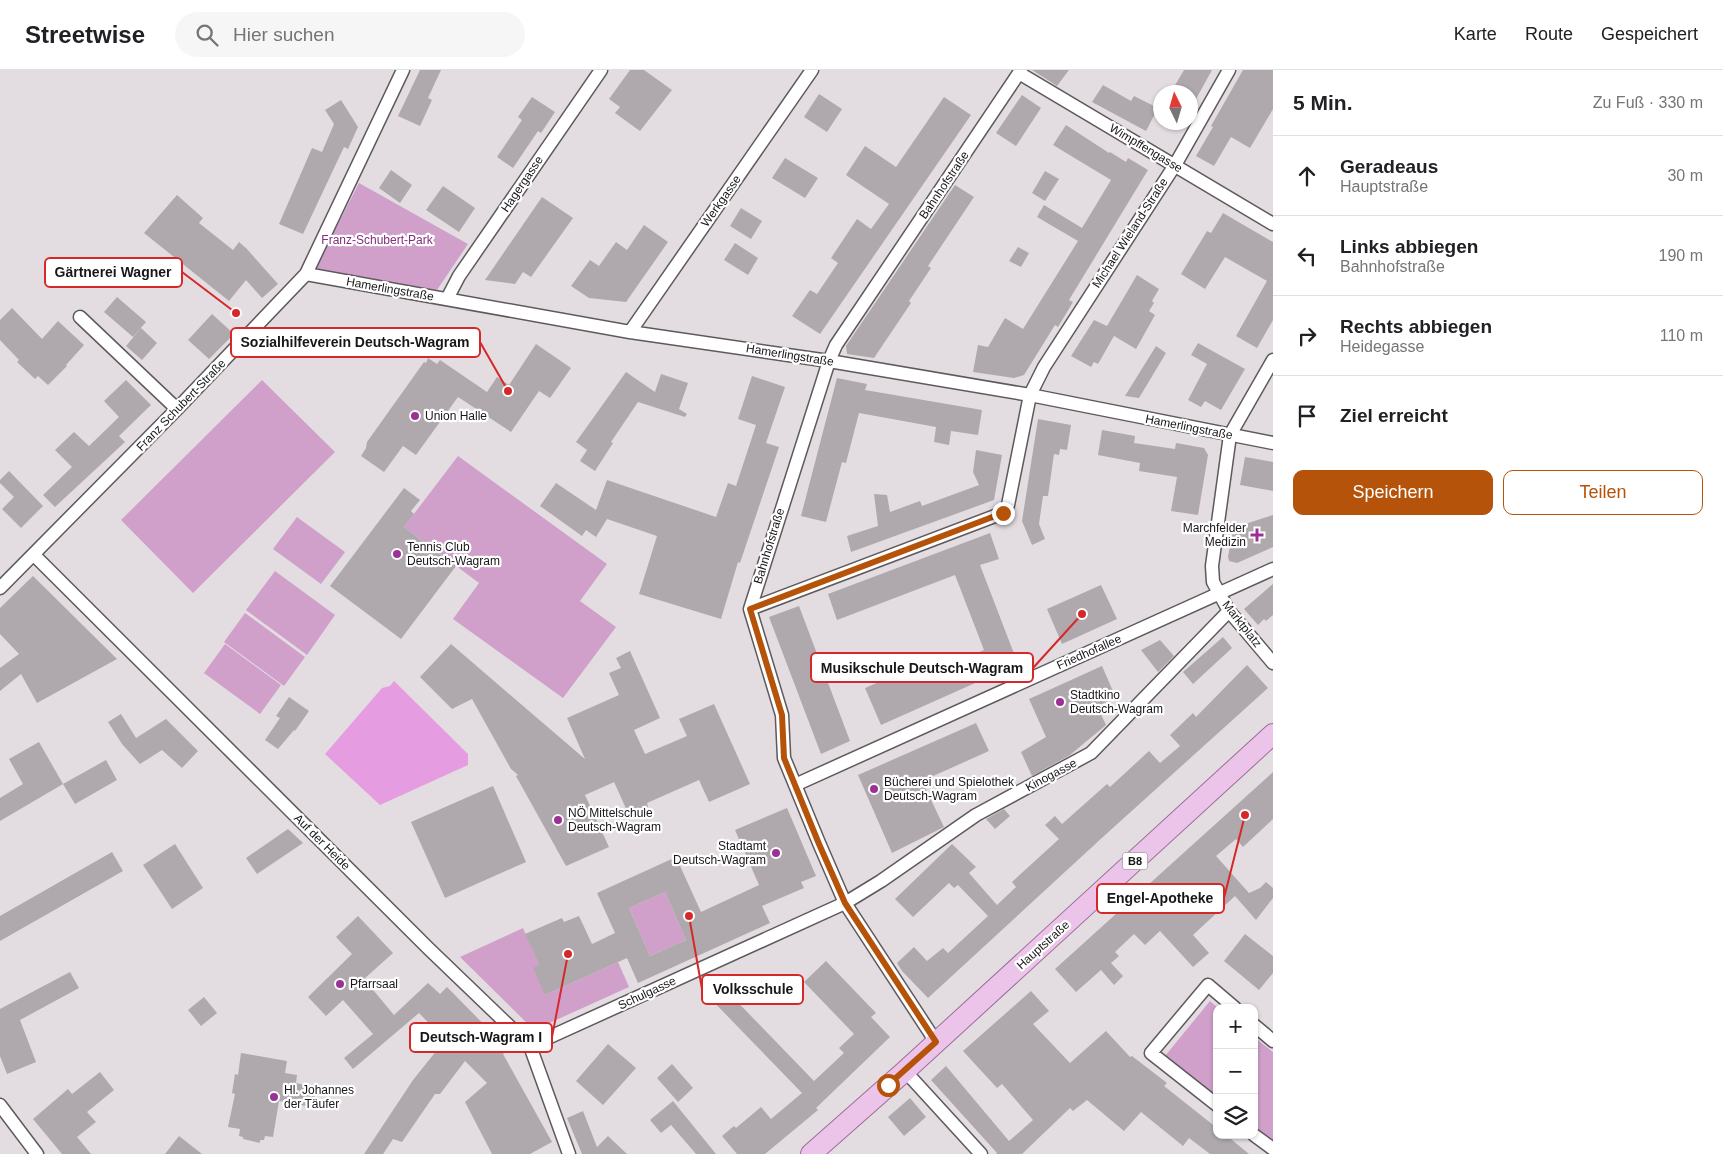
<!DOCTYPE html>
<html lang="de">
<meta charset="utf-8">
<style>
:root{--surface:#fff;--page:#f6f6f6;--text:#202124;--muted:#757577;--line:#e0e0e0;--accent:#b45309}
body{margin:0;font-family:Helvetica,sans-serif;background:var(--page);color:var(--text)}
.controls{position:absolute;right:15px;bottom:15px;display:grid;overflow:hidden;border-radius:10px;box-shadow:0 1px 4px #0004}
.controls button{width:45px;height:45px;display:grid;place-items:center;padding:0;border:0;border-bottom:1px solid var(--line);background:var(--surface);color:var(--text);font:25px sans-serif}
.compass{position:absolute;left:1153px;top:15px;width:45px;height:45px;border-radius:50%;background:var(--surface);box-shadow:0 1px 4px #0004;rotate:355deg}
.stop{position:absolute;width:15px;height:15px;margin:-11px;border:4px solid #b45309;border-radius:50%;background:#fff}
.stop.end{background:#b45309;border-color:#fff;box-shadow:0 1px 5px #0008}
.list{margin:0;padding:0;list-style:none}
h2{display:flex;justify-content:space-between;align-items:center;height:65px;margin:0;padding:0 20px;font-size:21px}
h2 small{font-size:16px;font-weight:400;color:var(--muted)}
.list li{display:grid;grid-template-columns:32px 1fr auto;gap:15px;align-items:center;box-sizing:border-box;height:80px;padding:0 20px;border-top:1px solid var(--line)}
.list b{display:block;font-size:19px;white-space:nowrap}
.list p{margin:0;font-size:16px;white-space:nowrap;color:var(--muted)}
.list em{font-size:16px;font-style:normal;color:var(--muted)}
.actions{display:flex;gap:10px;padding:15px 20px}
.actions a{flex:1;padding:11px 0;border:1px solid var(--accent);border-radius:10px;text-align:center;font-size:18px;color:var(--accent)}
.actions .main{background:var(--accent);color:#fff}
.icon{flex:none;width:28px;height:28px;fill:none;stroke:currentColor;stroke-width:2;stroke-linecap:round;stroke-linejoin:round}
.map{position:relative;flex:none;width:1273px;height:1084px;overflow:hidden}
header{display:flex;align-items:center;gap:30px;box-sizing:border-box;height:70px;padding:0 25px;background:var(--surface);border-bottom:1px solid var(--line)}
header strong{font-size:24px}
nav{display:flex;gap:28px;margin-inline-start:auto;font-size:18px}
.search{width:350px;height:45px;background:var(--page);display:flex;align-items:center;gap:12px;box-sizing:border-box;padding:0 18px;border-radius:28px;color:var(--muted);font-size:19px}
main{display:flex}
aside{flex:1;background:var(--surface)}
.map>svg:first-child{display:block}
</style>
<header>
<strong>Streetwise</strong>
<div class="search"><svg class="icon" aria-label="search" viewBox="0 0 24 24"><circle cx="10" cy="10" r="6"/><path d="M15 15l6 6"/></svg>Hier suchen</div>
<nav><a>Karte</a><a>Route</a><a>Gespeichert</a></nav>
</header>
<main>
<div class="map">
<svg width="1273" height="1084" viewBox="0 0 1273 1084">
<rect width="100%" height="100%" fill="#e3dde2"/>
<path fill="#d0a0cb" d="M 359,113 L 468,174 L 437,220 L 313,203 Z
M 262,310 L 335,382 L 193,523 L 121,450 Z
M 458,386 L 607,494 L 580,531 L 616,557 L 563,628 L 453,549 L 479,513 L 404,457 Z
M 297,447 L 345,482 L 321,514 L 273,479 Z
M 275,501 L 335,545 L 307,585 L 246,540 Z
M 245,543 L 305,587 L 284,616 L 224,572 Z
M 225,574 L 281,615 L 260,644 L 204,603 Z
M 665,822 L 686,870 L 650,886 L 629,838 Z
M 523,858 L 539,895 L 545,925 L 618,892 L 629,917 L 534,960 L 460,887 Z
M 1210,931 L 1218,938 L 1217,938 L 1217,1027 L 1165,986 Z
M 1254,967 L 1273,982 L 1273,1072 L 1254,1057 Z"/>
<path fill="#e69ce0" d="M 394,611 L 468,684 L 468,695 L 380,735 L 325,684 L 382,618 L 390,616 Z"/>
<path fill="#afa9ae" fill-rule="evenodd" d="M 420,0 L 441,0 L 428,28 L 432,30 L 420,56 L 398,46 Z
M 630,0 L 644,0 L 672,20 L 640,61 L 615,43 L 620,37 L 609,29 Z
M 1032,0 L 1069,0 L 1057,16 Z
M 1184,0 L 1212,0 L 1196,29 L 1190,26 L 1190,22 L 1184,22 L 1174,17 Z
M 1243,0 L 1273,0 L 1273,39 L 1250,78 L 1231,67 L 1214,96 L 1196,86 L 1213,57 L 1211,56 Z
M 1103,15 L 1131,31 L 1134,26 L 1158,38 L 1146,61 L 1092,32 Z
M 819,24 L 842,39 L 827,62 L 804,47 Z
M 1022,25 L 1041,38 L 1016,76 L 996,63 Z
M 532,27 L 555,42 L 541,63 L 538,61 L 513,98 L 497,87 L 522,50 L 518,47 Z
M 944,27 L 971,45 L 820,264 L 792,246 L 810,220 L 817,224 L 838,193 L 831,188 L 857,149 L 871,159 L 889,134 L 846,105 L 865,76 L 896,97 Z
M 341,30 L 358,57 L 348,79 L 344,77 L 303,164 L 279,154 L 312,78 L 322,82 L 334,54 L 325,40 Z
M 1066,55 L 1109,83 L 1110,82 L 1126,92 L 1128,88 L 1148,100 L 1069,230 L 1073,232 L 1058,257 L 1055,255 L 1024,305 L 1014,308 L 973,302 L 978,275 L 988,277 L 1005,248 L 1023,259 L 1078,171 L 1037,147 L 1044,135 L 1082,158 L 1111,110 L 1053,75 Z
M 785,88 L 818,108 L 805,128 L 772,108 Z
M 391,100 L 412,115 L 400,133 L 379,118 Z
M 1045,101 L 1059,109 L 1045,131 L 1032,123 Z
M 955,115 L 974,127 L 928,196 L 931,198 L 909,231 L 911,233 L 874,288 L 847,284 L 846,276 Z
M 443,116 L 475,138 L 459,162 L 426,140 Z
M 177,125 L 203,148 L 199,153 L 233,180 L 239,172 L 246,178 L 278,214 L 262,228 L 246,210 L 229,231 L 144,163 Z
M 542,127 L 573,148 L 531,207 L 523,202 L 515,214 L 485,210 Z
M 741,138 L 762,151 L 751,169 L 730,156 Z
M 1223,143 L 1273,172 L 1273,250 L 1257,278 L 1236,266 L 1267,211 L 1225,187 L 1205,219 L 1181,204 L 1207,161 L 1211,163 Z
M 644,155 L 668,172 L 626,232 L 589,228 L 571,216 L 590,190 L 599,196 L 616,172 L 627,180 Z
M 735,173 L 758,188 L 748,205 L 724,190 Z
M 1018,177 L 1029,183 L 1021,197 L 1009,191 Z
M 1137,205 L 1159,219 L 1152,231 L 1154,233 L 1149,241 L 1155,245 L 1136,279 L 1114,266 L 1098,294 L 1094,292 L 1091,297 L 1071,286 L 1094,250 L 1107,256 Z
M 117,227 L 146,252 L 133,267 L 104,242 Z
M 12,238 L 42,269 L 58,251 L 84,275 L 66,295 L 67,296 L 48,315 L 38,306 L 35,309 L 17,292 L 19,290 L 0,270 L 0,250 Z
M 212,244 L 234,264 L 209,289 L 188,270 Z
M 141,258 L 157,273 L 142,290 L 126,276 Z
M 1198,273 L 1245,299 L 1221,340 L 1205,331 L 1201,337 L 1188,330 L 1207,294 L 1191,285 Z
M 536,274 L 571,298 L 550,328 L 539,321 L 511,362 L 458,327 L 416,385 L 403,376 L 384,402 L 361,386 L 366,378 L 367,372 L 424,292 L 426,293 L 428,288 L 437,294 L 440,290 L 487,322 L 497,307 L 509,315 Z
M 1156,276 L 1166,283 L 1139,328 L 1125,326 Z
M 626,302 L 655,322 L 661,304 L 688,313 L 679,339 L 687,344 L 685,347 L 638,332 L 611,372 L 613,373 L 595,401 L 580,391 L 587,380 L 576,372 Z
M 752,306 L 785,317 L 766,373 L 779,377 L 740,493 L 738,492 L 721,549 L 639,524 L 657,466 L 607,449 L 596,467 L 586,460 L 582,466 L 540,436 L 556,413 L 596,440 L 607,410 L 716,447 L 728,413 L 736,416 L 756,355 L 738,349 Z
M 837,308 L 867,314 L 865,320 L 982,340 L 978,365 L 951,361 L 949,375 L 934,372 L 936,357 L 859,343 L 846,393 L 842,392 L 826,452 L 801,446 Z
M 126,310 L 151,335 L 119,366 L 125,372 L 55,437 L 43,425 L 72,397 L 55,380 L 74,362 L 89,376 L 119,347 L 104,331 Z
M 1038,349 L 1071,355 L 1067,380 L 1060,379 L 1059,385 L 1054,384 L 1048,426 L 1043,426 L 1039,454 L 1045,469 L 1032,475 L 1022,451 Z
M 1102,360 L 1135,366 L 1134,373 L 1175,379 L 1176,373 L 1204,378 L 1208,385 L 1198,445 L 1171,441 L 1177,407 L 1139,401 L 1140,393 L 1098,385 Z
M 976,380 L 1002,385 L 994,430 L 851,482 L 847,466 L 878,456 L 874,424 L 887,425 L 890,442 L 920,431 L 922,436 L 979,415 L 973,402 Z
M 1245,387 L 1273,392 L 1273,421 L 1240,415 Z
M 9,401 L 43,436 L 21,458 L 2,439 L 14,427 L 0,413 L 0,410 Z
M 404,418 L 420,430 L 411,441 L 414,444 L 404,457 L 456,496 L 401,569 L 330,516 Z
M 1273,445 L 1273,477 L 1237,493 L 1229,491 L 1228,487 L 1233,458 Z
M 990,463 L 999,489 L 980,495 L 1018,594 L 881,655 L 865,618 L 932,589 L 937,600 L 984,580 L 955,505 L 837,550 L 828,524 Z
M 33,506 L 117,589 L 37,633 L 21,604 L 0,621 L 0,598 L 19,584 L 0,564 L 0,538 Z
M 1273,514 L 1273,545 L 1266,551 L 1264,549 L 1258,555 L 1244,539 Z
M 1101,515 L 1117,549 L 1062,574 L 1047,539 Z
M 799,536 L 850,671 L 821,684 L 769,547 Z
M 1223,567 L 1232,578 L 1193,614 L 1183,602 Z
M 1160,570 L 1174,586 L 1158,602 L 1141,580 Z
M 451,574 L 585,689 L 567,648 L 619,625 L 609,603 L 621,598 L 616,588 L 630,581 L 660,648 L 634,660 L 645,684 L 687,666 L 679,649 L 714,634 L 750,714 L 709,732 L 699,710 L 647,733 L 648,737 L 629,745 L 614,712 L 612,713 L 585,725 L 609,777 L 566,796 L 516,706 L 518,705 L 511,699 L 472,629 L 452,639 L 420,607 Z
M 1247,595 L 1268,618 L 1104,766 L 928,928 L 902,901 L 897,893 L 914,877 L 927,891 L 943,878 L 948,883 L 988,846 L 958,815 L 954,818 L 949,813 L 913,847 L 895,829 L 952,774 L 976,797 L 969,803 L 997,835 L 1016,817 L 1012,812 L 1059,769 L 1045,755 L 1055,746 L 1062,754 L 1107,714 L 1110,717 L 1149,681 L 1160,693 L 1180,676 L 1170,665 L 1193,643 L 1196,647 Z
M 1102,596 L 1116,628 L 1097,636 L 1106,655 L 1070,685 L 1032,706 L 1021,682 L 1046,667 L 1029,629 Z
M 289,627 L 309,641 L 295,661 L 294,660 L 278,679 L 265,670 L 280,648 L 276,646 Z
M 121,644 L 136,668 L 166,649 L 198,681 L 182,698 L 162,680 L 140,694 L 122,674 L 108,652 Z
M 976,653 L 989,681 L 922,711 L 944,757 L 892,783 L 858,705 Z
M 39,672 L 63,714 L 0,751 L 0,728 L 23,714 L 9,689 Z
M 106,690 L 117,710 L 75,734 L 63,714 Z
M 1273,702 L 1273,749 L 1243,777 L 1236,769 L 1216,786 L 1249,823 L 1260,818 L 1266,812 L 1273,818 L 1273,828 L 1256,850 L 1235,826 L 1193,865 L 1209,883 L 1193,897 L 1160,861 L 1145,875 L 1134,864 L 1115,882 L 1119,886 L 1111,893 L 1123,906 L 1114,915 L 1101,900 L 1076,922 L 1055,899 Z
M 493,716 L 526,792 L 445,828 L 411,752 Z
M 787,738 L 816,806 L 801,812 L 804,818 L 762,836 L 770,853 L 638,913 L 627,888 L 545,925 L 533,898 L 539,895 L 525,864 L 562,848 L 564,852 L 579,846 L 592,874 L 615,863 L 597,823 L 676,787 L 701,842 L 759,815 L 735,760 ZM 665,822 L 686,870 L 650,886 L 629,838 Z
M 1004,739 L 1010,746 L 995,759 L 986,749 Z
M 288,759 L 303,773 L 257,804 L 246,788 Z
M 175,774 L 203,818 L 172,839 L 143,795 Z
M 112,782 L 123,801 L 0,871 L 0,846 Z
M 358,846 L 393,883 L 364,909 L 394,945 L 428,913 L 440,924 L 447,917 L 508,979 L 503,984 L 552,1072 L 530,1084 L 492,1084 L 465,1032 L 487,1013 L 465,991 L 440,1024 L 435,1024 L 402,1072 L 393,1069 L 383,1084 L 364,1084 L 413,1010 L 445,970 L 419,943 L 353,999 L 344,988 L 373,964 L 343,930 L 326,946 L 308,927 L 352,884 L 336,867 Z
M 1245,864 L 1273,886 L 1273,903 L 1259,920 L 1224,891 Z
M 826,891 L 876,943 L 871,947 L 890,967 L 816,1038 L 818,1040 L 765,1084 L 737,1084 L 722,1066 L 734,1056 L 736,1058 L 761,1037 L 771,1049 L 802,1023 L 706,924 L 722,916 L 814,1011 L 844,983 L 839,978 L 854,964 L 804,912 Z
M 70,902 L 79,918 L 20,950 L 36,992 L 7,1004 L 0,986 L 0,939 Z
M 1031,921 L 1049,941 L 1033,954 L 1070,993 L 1106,961 L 1130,987 L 1132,986 L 1167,1013 L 1164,1016 L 1217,1058 L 1217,1065 L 1226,1065 L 1249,1084 L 1210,1084 L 1189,1068 L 1183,1076 L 1141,1042 L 1124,1061 L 1087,1030 L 1073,1041 L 1070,1038 L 1022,1084 L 996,1084 L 997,1083 L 931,1010 L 946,996 L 1009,1071 L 1033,1050 L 1002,1014 L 997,1018 L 963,981 Z
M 204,927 L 217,943 L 201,956 L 188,940 Z
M 608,974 L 636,998 L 603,1035 L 576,1011 Z
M 241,983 L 287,991 L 285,1003 L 297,1005 L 296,1013 L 310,1016 L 316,1022 L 314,1030 L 306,1036 L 279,1031 L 273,1067 L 265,1066 L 264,1070 L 260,1070 L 260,1073 L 243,1069 L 243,1067 L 239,1066 L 240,1059 L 228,1057 L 235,1024 L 232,1023 L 235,1004 L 238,1005 Z
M 672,994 L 693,1018 L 678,1032 L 657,1008 Z
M 100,1002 L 114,1020 L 87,1042 L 96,1052 L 77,1067 L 91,1084 L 62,1084 L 33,1049 L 68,1019 L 72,1024 Z
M 910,1028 L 926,1047 L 904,1066 L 888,1047 Z
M 673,1031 L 716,1084 L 696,1084 L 671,1055 L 661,1063 L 650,1050 Z
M 583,1041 L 597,1077 L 608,1066 L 627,1084 L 582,1084 L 567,1048 Z
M 179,1066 L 202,1084 L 165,1084 Z"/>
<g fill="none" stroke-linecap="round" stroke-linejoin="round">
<defs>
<path id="minor" d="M 1019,3 L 1273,154
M 306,204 L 630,262 L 829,291 L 1030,325 L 1273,373
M 447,229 L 459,206 L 601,0
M 80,247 L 177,339
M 630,262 L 812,0
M 1273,290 L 1230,365 L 1212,496 L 1213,512 L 1229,541 L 1273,593
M 34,485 L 428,878 L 530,976 L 569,1084
M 0,518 L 177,339 L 306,204 L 403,0
M 750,539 L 1003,443 L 1008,435 L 1030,325 L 1044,297 L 1175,95 L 1229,0
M 795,715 L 1273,499
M 1254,955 L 1273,971
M 936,972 L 845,833 L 819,773 L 784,688 L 782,645 L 750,539 L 829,291 L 836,275 L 1021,0
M 530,976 L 845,833 L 881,811 L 976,745 L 1091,683 L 1229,541
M 905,1001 L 981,1084
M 0,1035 L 37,1084
M 1217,1035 L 1151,983 L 1208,915 L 1235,938
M 1254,1065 L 1273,1079"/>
<path id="primary" d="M 811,1084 L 905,1001 L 1273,664"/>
</defs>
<use href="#minor" stroke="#5e595d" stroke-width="15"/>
<use href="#primary" stroke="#9b6d97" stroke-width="22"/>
<use href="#minor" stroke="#fff" stroke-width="12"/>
<use href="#primary" stroke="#edc4e9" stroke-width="20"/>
</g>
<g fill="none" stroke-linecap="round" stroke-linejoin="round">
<path stroke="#b45309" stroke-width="6" d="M 888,1015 L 936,972 L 845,833 L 819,774 L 784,688 L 782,645 L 750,539 L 1003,443"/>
</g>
<g fill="#9a3295" stroke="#fff" stroke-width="2">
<circle cx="415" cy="346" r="5"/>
<path d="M1254.5 457.5h5v5h5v5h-5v5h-5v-5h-5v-5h5z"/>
<circle cx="397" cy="484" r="5"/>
<circle cx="1060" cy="632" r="5"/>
<circle cx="874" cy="719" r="5"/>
<circle cx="558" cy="750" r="5"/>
<circle cx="776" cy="783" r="5"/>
<circle cx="340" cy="914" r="5"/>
<circle cx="274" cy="1027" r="5"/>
</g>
<g text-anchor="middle" stroke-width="4.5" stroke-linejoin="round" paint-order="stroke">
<rect fill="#fff" stroke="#5d5c5d" stroke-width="1" x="1122.5" y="782.5" width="25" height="17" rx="4"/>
<g font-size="11" font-weight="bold" fill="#181618">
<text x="1135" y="795">B8</text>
</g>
<g font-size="12" fill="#181618" stroke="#fff">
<text transform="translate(1146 78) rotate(31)" y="4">Wimpffengasse</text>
<text transform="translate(522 114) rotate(-56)" y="4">Hagergasse</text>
<text transform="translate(944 115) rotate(-56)" y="4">Bahnhofstraße</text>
<text transform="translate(721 131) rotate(-55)" y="4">Werkgasse</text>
<text transform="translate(1130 163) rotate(-57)" y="4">Michael Wieland-Straße</text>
<text transform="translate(390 219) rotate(10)" y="4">Hamerlingstraße</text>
<text transform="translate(790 285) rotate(9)" y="4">Hamerlingstraße</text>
<text transform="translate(181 335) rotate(-46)" y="4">Franz Schubert-Straße</text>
<text transform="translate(1189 357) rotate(11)" y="4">Hamerlingstraße</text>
<text transform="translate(769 476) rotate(-73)" y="4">Bahnhofstraße</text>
<text transform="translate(1242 554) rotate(52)" y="4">Marktplatz</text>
<text transform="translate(1089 582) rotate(-24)" y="4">Friedhofallee</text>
<text transform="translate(1051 705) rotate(-28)" y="4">Kinogasse</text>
<text transform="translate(322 772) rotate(45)" y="4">Auf der Heide</text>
<text transform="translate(1043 875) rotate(-42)" y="4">Hauptstraße</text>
<text transform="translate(647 923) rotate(-25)" y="4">Schulgasse</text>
</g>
<g font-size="12" fill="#842e80" stroke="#fff">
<text x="377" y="174">Franz-Schubert-Park</text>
</g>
<g font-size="12" fill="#181618" stroke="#fff" text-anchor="start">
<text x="425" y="350">Union Halle</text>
<text x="1246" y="462" text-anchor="end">Marchfelder<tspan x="1246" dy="14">Medizin</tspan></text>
<text x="407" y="481">Tennis Club<tspan x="407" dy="14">Deutsch-Wagram</tspan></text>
<text x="1070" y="629">Stadtkino<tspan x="1070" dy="14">Deutsch-Wagram</tspan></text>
<text x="884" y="716">Bücherei und Spielothek<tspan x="884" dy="14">Deutsch-Wagram</tspan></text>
<text x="568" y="747">NÖ Mittelschule<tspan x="568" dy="14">Deutsch-Wagram</tspan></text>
<text x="766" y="780" text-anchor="end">Stadtamt<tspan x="766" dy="14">Deutsch-Wagram</tspan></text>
<text x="350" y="918">Pfarrsaal</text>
<text x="284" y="1024">Hl. Johannes<tspan x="284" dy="14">der Täufer</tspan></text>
</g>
</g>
<path fill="none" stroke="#d62828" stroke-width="2" d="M236 243L182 202M508 321L480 272M1082 544L1033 598M1245 745L1224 828M689 846L702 919M568 884L552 967"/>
<g fill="#d62828" stroke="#fff" stroke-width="2">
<circle cx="236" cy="243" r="5"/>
<circle cx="508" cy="321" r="5"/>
<circle cx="1082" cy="544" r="5"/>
<circle cx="1245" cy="745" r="5"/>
<circle cx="689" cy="846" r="5"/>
<circle cx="568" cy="884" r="5"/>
</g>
<g fill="#fff" stroke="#d62828" stroke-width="2">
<rect x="45" y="188" width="137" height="29" rx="5"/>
<rect x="231" y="258" width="249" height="29" rx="5"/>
<rect x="811" y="583" width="222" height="29" rx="5"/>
<rect x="1097" y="814" width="127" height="29" rx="5"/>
<rect x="702" y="905" width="101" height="29" rx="5"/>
<rect x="410" y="953" width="142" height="29" rx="5"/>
</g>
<g font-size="14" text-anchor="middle" font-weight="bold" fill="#181618">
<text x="113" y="207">Gärtnerei Wagner</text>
<text x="355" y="277">Sozialhilfeverein Deutsch-Wagram</text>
<text x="922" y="603">Musikschule Deutsch-Wagram</text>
<text x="1160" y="833">Engel-Apotheke</text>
<text x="753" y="924">Volksschule</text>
<text x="481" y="972">Deutsch-Wagram I</text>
</g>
</svg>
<div class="controls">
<button>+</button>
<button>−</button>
<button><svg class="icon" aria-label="layers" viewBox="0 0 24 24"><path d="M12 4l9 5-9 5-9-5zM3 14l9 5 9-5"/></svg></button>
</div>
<svg class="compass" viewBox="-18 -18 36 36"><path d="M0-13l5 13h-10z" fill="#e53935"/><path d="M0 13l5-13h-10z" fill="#757577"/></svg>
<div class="stop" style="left:888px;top:1015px"></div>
<div class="stop end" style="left:1003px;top:443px"></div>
</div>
<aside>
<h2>5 Min.<small>Zu Fuß · 330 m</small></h2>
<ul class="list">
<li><svg class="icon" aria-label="ahead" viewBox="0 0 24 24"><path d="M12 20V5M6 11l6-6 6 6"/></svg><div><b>Geradeaus</b><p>Hauptstraße</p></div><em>30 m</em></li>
<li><svg class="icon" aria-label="left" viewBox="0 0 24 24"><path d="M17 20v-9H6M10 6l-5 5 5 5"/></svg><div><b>Links abbiegen</b><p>Bahnhofstraße</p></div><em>190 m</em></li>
<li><svg class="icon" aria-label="right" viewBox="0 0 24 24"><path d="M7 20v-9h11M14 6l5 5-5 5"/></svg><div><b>Rechts abbiegen</b><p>Heidegasse</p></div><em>110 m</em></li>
<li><svg class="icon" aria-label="arrive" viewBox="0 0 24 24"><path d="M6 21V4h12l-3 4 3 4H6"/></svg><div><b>Ziel erreicht</b></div></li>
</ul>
<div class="actions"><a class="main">Speichern</a><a>Teilen</a></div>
</aside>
</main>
